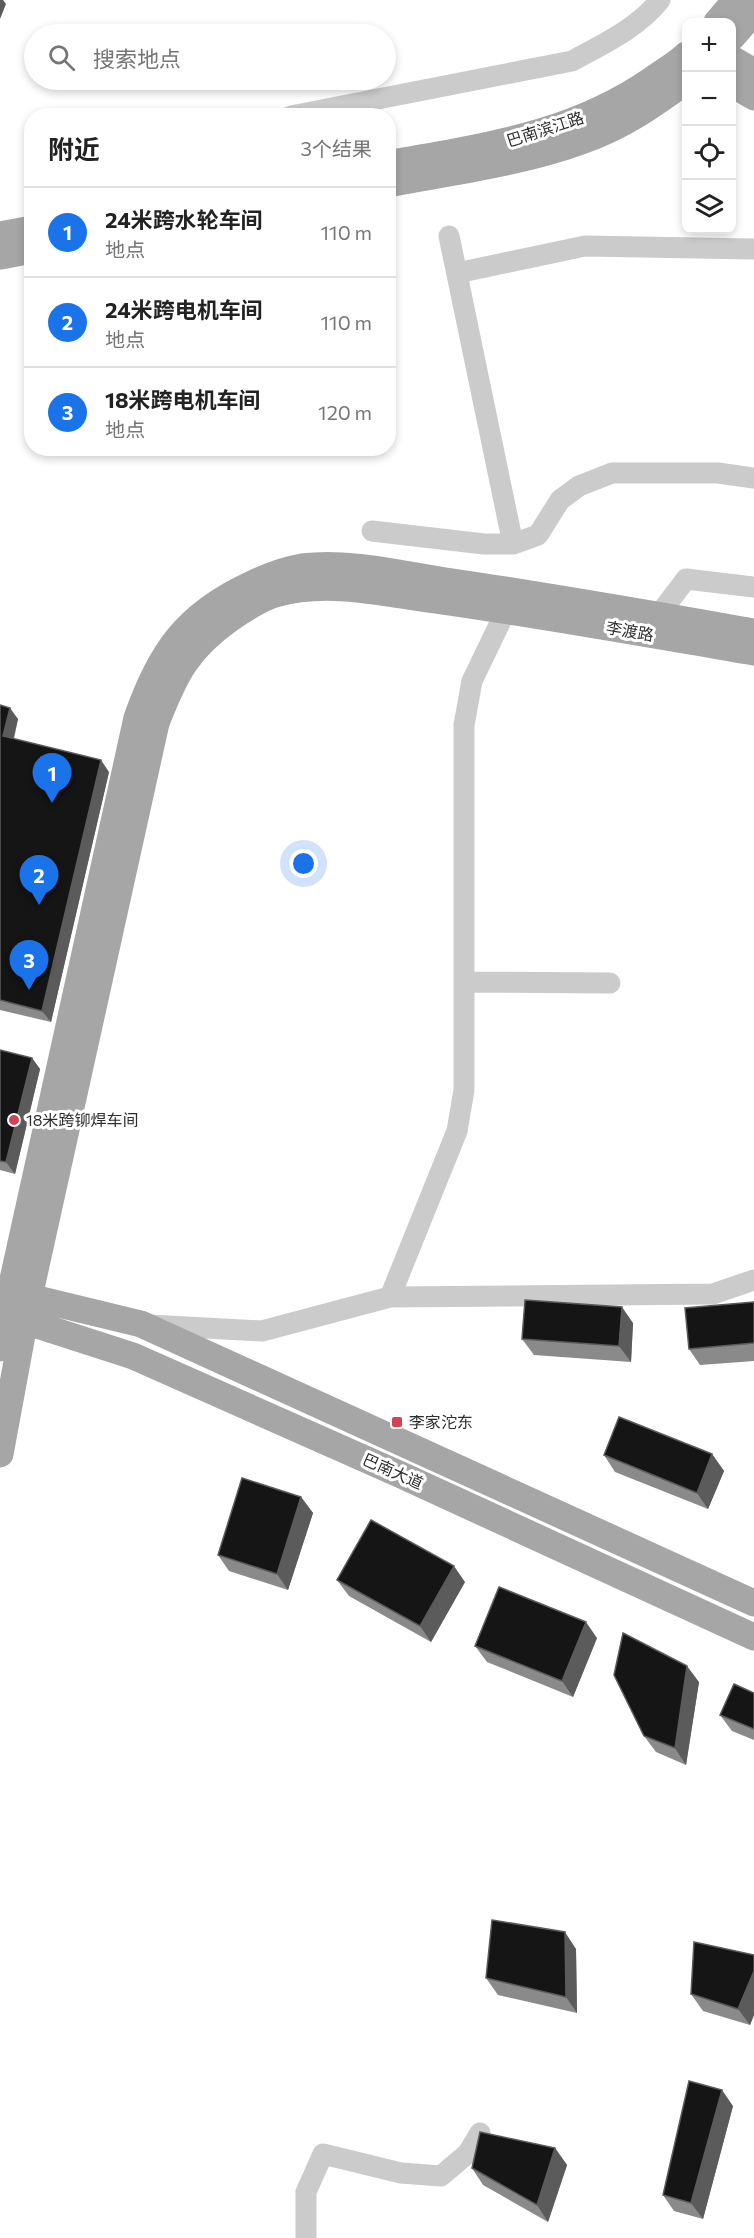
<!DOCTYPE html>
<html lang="zh">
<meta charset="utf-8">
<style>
:root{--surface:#fff;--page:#f6f6f6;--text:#222;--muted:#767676;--line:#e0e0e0;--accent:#1a73e8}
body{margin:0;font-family:Commissioner,"Noto Sans SC",sans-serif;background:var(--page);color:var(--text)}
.controls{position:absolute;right:18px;top:18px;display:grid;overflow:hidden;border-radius:12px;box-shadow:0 3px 9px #0003}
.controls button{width:54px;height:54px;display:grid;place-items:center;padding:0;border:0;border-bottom:2px solid var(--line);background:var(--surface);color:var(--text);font:30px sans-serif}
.you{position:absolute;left:304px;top:864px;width:21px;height:21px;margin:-15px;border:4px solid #fff;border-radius:50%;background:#1a73e8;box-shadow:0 0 0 9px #1a73e833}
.badge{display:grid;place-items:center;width:39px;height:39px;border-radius:50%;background:var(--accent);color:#fff;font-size:20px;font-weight:700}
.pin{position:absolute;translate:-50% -50px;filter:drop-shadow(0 2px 3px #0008)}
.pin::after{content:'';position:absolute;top:32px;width:21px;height:18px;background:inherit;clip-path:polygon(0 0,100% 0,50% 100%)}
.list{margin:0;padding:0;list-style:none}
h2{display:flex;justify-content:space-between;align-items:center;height:78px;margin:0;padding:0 24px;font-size:26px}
h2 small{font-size:20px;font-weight:400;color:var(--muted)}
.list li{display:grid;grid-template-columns:39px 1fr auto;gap:18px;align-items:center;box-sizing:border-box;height:90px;padding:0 24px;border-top:2px solid var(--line)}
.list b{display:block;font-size:22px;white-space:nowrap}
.list p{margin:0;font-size:20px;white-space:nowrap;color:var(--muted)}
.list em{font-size:20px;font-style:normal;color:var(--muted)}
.icon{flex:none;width:33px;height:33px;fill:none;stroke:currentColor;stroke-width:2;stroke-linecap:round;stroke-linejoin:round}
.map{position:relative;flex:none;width:754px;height:2238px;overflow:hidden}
.search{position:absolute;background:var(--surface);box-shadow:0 3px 9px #0003;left:24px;top:24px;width:372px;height:66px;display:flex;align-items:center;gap:15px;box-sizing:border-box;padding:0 21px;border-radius:33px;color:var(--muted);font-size:22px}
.panel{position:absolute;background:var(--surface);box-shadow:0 3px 9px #0003;left:24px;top:108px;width:372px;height:348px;border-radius:24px}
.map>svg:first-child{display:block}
</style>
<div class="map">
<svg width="754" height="2238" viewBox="0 0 754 2238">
<rect width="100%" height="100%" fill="#fff"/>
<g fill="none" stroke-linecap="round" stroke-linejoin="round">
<path stroke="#cbcbcb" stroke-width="21" d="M 291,116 L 572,61 C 603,44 638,28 660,0
M 449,236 L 513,544
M 457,273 L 585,246 L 754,249
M 372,531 L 484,544 L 513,544 L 538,535 L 560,500 L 579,486 L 612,473 L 718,473 L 754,478
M 658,616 L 686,579 L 754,587
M 465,982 L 610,983
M 390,1297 L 457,1131 L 464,1090 L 464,725 L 472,681 L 512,598
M 150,1325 L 262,1331 L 390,1297 L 713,1294 L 754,1280
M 306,2238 L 306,2192 L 323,2154 L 401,2173 L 441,2176 L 468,2153 L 480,2133"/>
<path stroke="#a6a6a6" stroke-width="27" d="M 717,22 L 736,0
M 732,37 L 754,12
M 732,59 L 754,72
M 732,84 L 754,97
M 388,164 C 484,146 571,136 653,79 C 664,71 677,64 686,55
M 388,184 C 454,171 522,163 584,140 C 622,127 655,104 686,81
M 0,235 L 32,229
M 1,256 L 32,250
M 13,1293 L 141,1324 L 754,1603
M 9,1316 L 133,1356 L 399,1474 L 754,1637
M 0,1348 L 10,1293 L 137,718 C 160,652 186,615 250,585 C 266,577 284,570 302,567 C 349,561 399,574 446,581 C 549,596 651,614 754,632
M 0,1454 L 29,1297 L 156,723 C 175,674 187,649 231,618 C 244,609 260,599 275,594 C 327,579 383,593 436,600 C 543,615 648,634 754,652"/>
</g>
<path fill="#8a8a8a" d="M 0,705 L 18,719 L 14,739 L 109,772 L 51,1022 L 0,1010 Z
M 0,1050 L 32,1058 L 40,1069 L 15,1174 L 0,1170 Z
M 754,1302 L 754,1361 L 700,1365 L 689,1349 Z
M 633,1323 L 631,1362 L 534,1355 L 522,1339 Z
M 712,1454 L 724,1471 L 708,1509 L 615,1472 L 604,1455 Z
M 301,1497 L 313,1513 L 288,1590 L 229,1571 L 218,1555 Z
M 337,1580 L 465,1582 L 431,1642 L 349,1596 Z
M 597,1638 L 573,1697 L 487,1662 L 475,1646 Z
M 699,1682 L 686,1765 L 656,1752 L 644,1736 Z
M 754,1693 L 754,1740 L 732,1731 L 720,1715 Z
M 576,1949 L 577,2013 L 498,1995 L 486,1978 Z
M 754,1955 L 754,2015 L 750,2025 L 703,2011 L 691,1994 Z
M 733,2106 L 703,2219 L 674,2211 L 663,2195 Z
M 555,2148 L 567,2165 L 548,2222 L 483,2185 L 472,2168 Z"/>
<path fill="#5b5b5b" d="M 0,0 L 3,0 L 6,4 L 0,19 Z
M 10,708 L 18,719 L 11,748 L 3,736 Z
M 101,760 L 109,772 L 51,1022 L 42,1011 Z
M 32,1058 L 40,1069 L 15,1174 L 6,1162 Z
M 622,1307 L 633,1323 L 631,1362 L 619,1346 Z
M 712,1454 L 724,1471 L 708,1509 L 697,1493 Z
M 301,1497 L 313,1513 L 288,1590 L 277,1574 Z
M 454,1566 L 465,1582 L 431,1642 L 420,1626 Z
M 586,1622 L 597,1638 L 573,1697 L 562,1681 Z
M 687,1666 L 699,1682 L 686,1765 L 675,1748 Z
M 565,1932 L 576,1949 L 577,2013 L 566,1997 Z
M 754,1971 L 754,2015 L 750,2025 L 738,2009 Z
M 722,2090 L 733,2106 L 703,2219 L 691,2203 Z
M 555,2148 L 567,2165 L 548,2222 L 537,2205 Z"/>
<path fill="#151515" stroke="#5b5b5b" stroke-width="1.5" d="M 0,705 L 10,708 L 3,736 L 101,760 L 42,1011 L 0,1000 Z
M 0,1050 L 32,1058 L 6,1162 L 0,1161 Z
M 525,1300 L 622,1307 L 619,1346 L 522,1339 Z
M 754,1302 L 754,1343 L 689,1349 L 685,1308 Z
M 619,1417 L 712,1454 L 697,1493 L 604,1455 Z
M 242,1478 L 301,1497 L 277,1574 L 218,1555 Z
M 371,1520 L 454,1566 L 420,1626 L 337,1580 Z
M 499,1587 L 586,1622 L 562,1681 L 475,1646 Z
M 623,1633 L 687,1666 L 675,1748 L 644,1736 L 614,1675 Z
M 734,1684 L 754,1693 L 754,1729 L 720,1715 Z
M 492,1920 L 565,1932 L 566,1997 L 486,1978 Z
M 694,1942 L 754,1955 L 754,1971 L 738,2009 L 691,1994 Z
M 689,2081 L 722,2090 L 691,2203 L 663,2195 Z
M 480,2132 L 555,2148 L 537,2205 L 472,2168 Z"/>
<g fill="#d34255" stroke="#fff" stroke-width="2">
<circle cx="14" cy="1120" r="6"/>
<rect x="391" y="1416" width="12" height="12" rx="3"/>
</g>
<g text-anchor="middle" stroke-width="6" stroke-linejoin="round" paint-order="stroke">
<g font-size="16" fill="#2e2e2e" stroke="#fff">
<text transform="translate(545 129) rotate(-18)" y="6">巴南滨江路</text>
<text transform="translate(630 631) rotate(10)" y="6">李渡路</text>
<text transform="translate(393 1471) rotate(24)" y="6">巴南大道</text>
</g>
<g font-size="16" fill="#2e2e2e" stroke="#fff" text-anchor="start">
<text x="26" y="1126">18米跨铆焊车间</text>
<text x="409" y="1428">李家沱东</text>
</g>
</g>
</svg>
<div class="controls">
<button>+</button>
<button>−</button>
<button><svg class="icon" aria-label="locate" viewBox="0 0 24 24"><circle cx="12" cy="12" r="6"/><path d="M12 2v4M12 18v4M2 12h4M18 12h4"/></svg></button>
<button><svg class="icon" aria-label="layers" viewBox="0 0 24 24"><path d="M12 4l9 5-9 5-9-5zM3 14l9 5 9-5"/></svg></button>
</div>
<div class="you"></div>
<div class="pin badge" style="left:52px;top:803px">1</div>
<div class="pin badge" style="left:39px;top:905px">2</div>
<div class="pin badge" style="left:29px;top:990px">3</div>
<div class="search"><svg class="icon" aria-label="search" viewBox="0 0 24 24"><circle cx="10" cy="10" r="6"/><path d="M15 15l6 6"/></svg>搜索地点</div>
<section class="panel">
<h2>附近<small>3个结果</small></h2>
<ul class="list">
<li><span class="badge">1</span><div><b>24米跨水轮车间</b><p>地点</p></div><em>110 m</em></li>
<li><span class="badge">2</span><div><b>24米跨电机车间</b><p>地点</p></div><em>110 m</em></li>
<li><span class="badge">3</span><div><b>18米跨电机车间</b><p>地点</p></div><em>120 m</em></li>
</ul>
</section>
</div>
